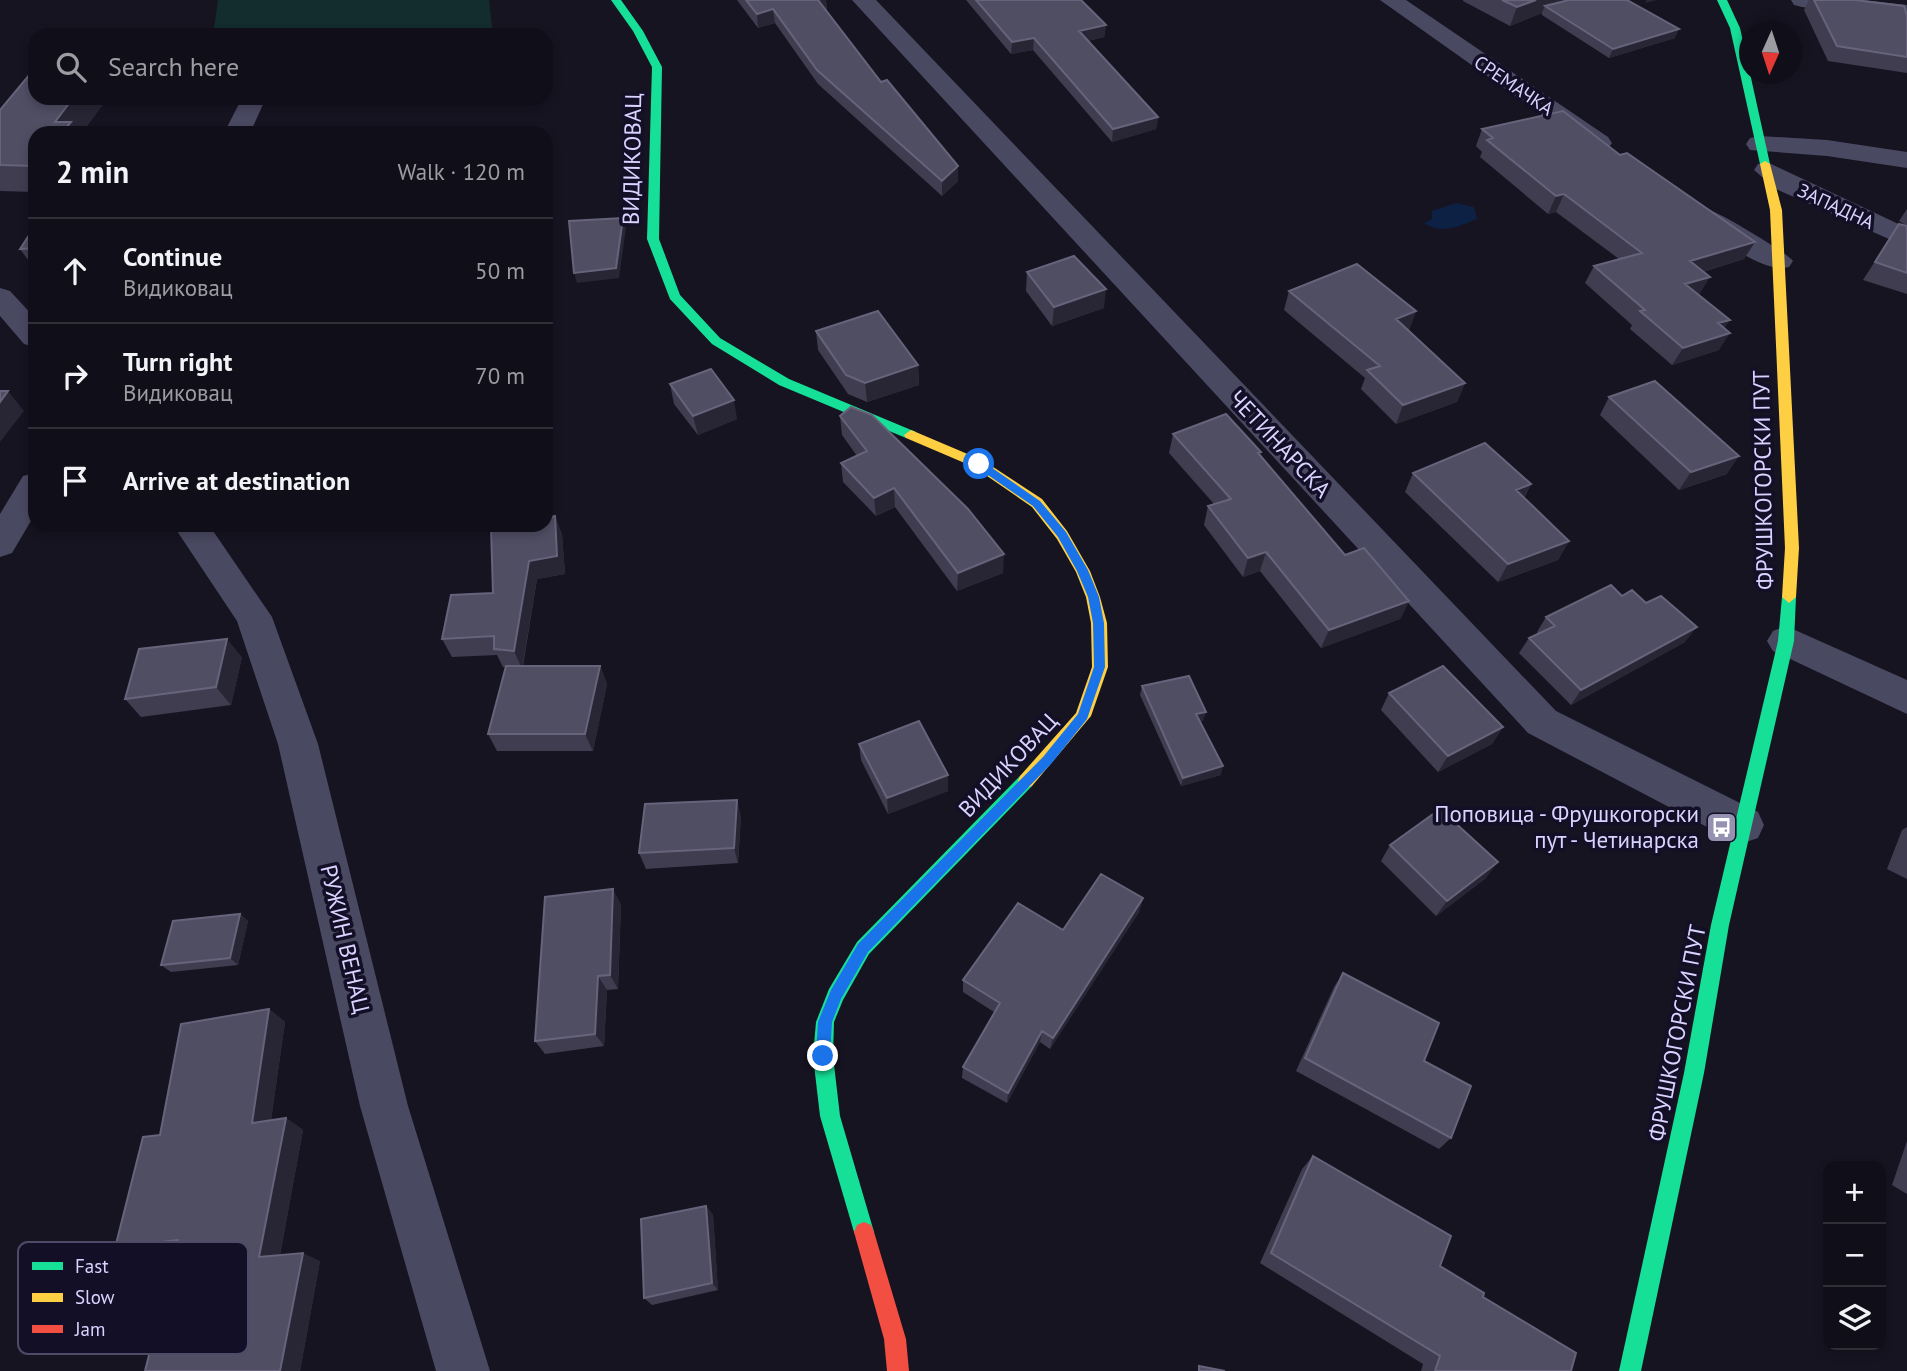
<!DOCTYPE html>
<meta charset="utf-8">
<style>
:root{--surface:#100f19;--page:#1e1d26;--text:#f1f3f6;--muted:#9c9ca2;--line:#302f38}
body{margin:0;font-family:"PT Sans",sans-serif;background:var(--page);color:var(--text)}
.controls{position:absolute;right:21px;bottom:21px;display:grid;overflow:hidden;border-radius:14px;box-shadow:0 4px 10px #0003}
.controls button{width:63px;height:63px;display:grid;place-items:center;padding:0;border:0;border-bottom:2px solid var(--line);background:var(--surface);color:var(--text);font:35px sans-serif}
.compass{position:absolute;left:1739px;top:21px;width:63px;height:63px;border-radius:50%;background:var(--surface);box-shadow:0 4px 10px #0003;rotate:183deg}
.stop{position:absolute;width:21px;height:21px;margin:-16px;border:5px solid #1a73e8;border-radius:50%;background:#fff}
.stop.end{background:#1a73e8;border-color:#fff;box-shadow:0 2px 7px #0008}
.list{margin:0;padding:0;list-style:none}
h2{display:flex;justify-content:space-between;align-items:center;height:91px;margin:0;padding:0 28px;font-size:30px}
h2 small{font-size:23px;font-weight:400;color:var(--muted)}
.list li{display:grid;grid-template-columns:46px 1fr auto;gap:21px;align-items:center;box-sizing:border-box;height:105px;padding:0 28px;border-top:2px solid var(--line)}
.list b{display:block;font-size:26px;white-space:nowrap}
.list p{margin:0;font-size:23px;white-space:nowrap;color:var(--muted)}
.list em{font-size:23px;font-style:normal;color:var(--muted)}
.icon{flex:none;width:38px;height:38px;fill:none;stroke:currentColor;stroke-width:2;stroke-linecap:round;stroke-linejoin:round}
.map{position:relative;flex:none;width:1907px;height:1371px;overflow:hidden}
.search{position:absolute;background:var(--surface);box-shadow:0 4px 10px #0003;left:28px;top:28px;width:525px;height:77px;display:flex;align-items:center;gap:18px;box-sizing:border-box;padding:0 24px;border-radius:21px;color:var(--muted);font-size:26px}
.panel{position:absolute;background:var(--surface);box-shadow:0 4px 10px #0003;left:28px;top:126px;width:525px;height:406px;border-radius:21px}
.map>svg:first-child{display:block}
</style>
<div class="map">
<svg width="1907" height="1371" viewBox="0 0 1907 1371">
<rect width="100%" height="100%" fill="#161421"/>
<path fill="#132c2d" d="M 218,0 L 489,0 L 493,35 L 213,35 Z"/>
<path fill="#0d2144" d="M 1456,203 L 1474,207 L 1477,219 C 1459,226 1442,235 1424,223 L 1432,219 L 1432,211 Z"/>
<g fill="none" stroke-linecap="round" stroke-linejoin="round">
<path fill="#4a4962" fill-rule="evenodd" d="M 852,0 L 876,0 L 1556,711 L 1758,812 L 1764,825 L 1758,838 L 1743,843 L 1728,838 L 1528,733 Z
M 1380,0 L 1406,0 L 1608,137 L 1612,143 L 1608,149 L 1599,151 L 1590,149 Z
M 1791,0 L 1862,0 L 1907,5 L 1907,19 L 1802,7 L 1794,5 Z
M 242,98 L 266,98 L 250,133 L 224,133 Z
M 1759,136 L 1827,140 L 1907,152 L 1907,168 L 1827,156 L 1750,150 L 1746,144 L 1750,138 Z
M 1767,162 L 1907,228 L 1907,247 L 1776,189 L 1754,170 L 1758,164 Z
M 1709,210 C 1719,212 1789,254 1793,261 L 1789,267 C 1762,274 1722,239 1699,224 L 1695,218 L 1699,212 Z
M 0,288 L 10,291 L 35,318 L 35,347 L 24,344 L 0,316 Z
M 35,473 L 35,514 L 12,553 L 0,557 L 0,514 L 23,476 Z
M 173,525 L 209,525 L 272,617 L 318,744 L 408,1106 L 490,1371 L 436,1371 L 360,1106 L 278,744 L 237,621 Z
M 1786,626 L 1907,680 L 1907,714 L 1773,651 L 1767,641 L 1773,631 Z"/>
<path fill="#16e098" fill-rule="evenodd" d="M 611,0 L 621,0 L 643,31 L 662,67 L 659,239 L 680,295 L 720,338 L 789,379 L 916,432 L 916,438 L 906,438 L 779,385 L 712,344 L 670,299 L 647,239 L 652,67 L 633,31 Z
M 1717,0 L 1727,0 L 1740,28 L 1770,164 L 1769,166 L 1760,164 L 1730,28 Z
M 1789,591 L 1796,597 L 1794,641 L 1729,925 L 1704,1073 L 1641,1371 L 1619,1371 L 1684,1073 L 1711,925 L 1778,641 L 1782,597 Z
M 1026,774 L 1032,776 L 1034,781 L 1032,786 L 869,954 L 843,1000 L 834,1022 L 833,1056 L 840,1116 L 874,1232 L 871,1239 L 864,1242 L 857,1239 L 854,1232 L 820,1116 L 813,1056 L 816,1022 L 829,989 L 857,942 L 1020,776 Z"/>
<path fill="#ffcf43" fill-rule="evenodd" d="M 1765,161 L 1770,164 L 1782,210 L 1799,548 L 1796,597 L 1789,603 L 1782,597 L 1785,548 L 1770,210 L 1760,164 Z
M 911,430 L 984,461 L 1042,499 L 1067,531 L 1090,571 L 1100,597 L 1107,623 L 1108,667 L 1091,716 L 1032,786 L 1026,788 L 1020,786 L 1018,781 L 1020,776 L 1076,713 L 1092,667 L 1091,623 L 1086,597 L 1076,572 L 1057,539 L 1032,507 L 974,467 L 906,438 L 904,435 Z"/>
<path fill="#f24e42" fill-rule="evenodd" d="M 864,1222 L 871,1225 L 874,1232 L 906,1339 L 909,1371 L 887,1371 L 884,1339 L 854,1232 L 857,1225 Z"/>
</g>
<path fill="#403d50" d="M 737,0 L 826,0 L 827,10 L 826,11 L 958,181 L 942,196 L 818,84 L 775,23 L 758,28 Z
M 966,0 L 1081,0 L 1106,25 L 1104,37 L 1088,41 L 1158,117 L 1156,129 L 1112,142 L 1033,50 L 1011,54 Z
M 1463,0 L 1564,0 L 1563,1 L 1675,38 L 1609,58 L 1542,15 L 1542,13 L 1510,26 L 1463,1 Z
M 1809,0 L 1855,0 L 1907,16 L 1907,73 L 1828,61 L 1804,10 Z
M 0,110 L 35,133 L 35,192 L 0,191 Z
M 1482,129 L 1620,155 L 1755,242 L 1744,259 L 1703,272 L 1699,295 L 1724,328 L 1719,350 L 1672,365 L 1630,329 L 1632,325 L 1585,283 L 1594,266 L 1619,259 L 1556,212 L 1548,214 L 1480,157 L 1482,152 L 1476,146 Z
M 1907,209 L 1907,294 L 1863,280 L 1899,224 L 1907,226 L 1899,221 Z
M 35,226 L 35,268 L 34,268 L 20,249 Z
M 1027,272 L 1104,308 L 1052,326 L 1026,291 Z
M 1289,291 L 1416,311 L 1409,330 L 1408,331 L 1465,383 L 1457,402 L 1396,424 L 1361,389 L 1365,378 L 1284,310 Z
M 816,331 L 918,365 L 919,385 L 867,402 L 848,394 L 818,350 Z
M 670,384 L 737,419 L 698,435 L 674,404 Z
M 1609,397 L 1727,474 L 1679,490 L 1600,415 Z
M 840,416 L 1003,573 L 957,591 L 895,507 L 876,516 L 843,482 L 841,463 L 857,456 L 842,435 Z
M 1173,434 L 1261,452 L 1260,454 L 1345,555 L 1409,601 L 1400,619 L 1321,648 L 1260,571 L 1243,577 L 1204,525 L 1208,506 L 1214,504 L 1169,453 Z
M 1413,473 L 1531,484 L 1524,498 L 1569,541 L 1558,560 L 1498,582 L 1405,492 Z
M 555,516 L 562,535 L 565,574 L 537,579 L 523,666 L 600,666 L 607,684 L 593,751 L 497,751 L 488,734 L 506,667 L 503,667 L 497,655 L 452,657 L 442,639 L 493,593 Z
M 1622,596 L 1685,642 L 1571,705 L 1519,653 L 1529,638 L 1538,634 L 1537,632 L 1546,617 Z
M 242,657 L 231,705 L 141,717 L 125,699 Z
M 1142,686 L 1203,721 L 1200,721 L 1221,775 L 1181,786 L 1140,695 Z
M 1389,693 L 1503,727 L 1492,744 L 1438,772 L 1381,710 Z
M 859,744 L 948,775 L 948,791 L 888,814 L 861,760 Z
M 741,816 L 738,863 L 646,869 L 639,853 Z
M 1907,827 L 1907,879 L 1887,869 L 1902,830 Z
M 1390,845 L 1486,878 L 1436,916 L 1381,861 Z
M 1143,898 L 1139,912 L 1050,1049 L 1040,1042 L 1007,1103 L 962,1078 L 963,1067 L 994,1012 L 963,992 L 963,980 L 1063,930 Z
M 621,904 L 618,989 L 607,990 L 604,1046 L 545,1054 L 535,1041 Z
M 240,914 L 248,921 L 238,965 L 171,972 L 161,965 Z
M 1343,973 L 1424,1061 L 1451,1138 L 1439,1149 L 1296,1071 L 1334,987 Z
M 269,1009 L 285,1022 L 271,1120 L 286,1118 L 303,1130 L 280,1255 L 320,1261 L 300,1371 L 145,1371 L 175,1251 L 137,1257 L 115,1248 L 160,1135 Z
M 1907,1141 L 1907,1194 L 1892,1185 Z
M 1313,1156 L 1440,1266 L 1483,1297 L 1571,1371 L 1421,1371 L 1423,1364 L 1260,1263 L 1302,1169 Z
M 706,1206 L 713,1215 L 718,1290 L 652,1305 L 644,1298 Z"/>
<path fill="#282635" d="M 816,0 L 826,0 L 827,10 L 817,12 Z
M 1536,0 L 1564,0 L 1562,6 L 1545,6 L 1542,13 L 1510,26 L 1517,7 Z
M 1646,0 L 1657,0 L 1645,3 Z
M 773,9 L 775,23 L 758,28 L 757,14 Z
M 1106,25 L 1104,37 L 1078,43 L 1079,31 Z
M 1679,29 L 1675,38 L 1609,58 L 1613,49 Z
M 1034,38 L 1033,50 L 1011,54 L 1012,42 Z
M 73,98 L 108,98 L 82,133 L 62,133 L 55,122 Z
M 1158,117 L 1156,129 L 1112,142 L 1113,129 Z
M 958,166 L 958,181 L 942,196 L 942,181 Z
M 1564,194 L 1556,212 L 1548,214 L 1556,196 Z
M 623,218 L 626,228 L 619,278 L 577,283 L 574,273 Z
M 1755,242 L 1744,259 L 1680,279 L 1690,261 Z
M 1710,277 L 1699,295 L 1675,301 L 1685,284 Z
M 1106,289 L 1104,308 L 1052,326 L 1054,307 Z
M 1416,311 L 1409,330 L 1389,339 L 1396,319 Z
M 1730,320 L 1719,336 L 1730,333 L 1719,350 L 1672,365 L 1683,348 L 1718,323 Z
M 918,365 L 919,385 L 867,402 L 865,383 Z
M 1465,383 L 1457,402 L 1396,424 L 1403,405 Z
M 8,391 L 24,411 L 0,442 L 0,402 Z
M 734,400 L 737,419 L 698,435 L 693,416 Z
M 1739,456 L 1727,474 L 1679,490 L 1691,472 Z
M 1531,484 L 1521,502 L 1516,490 Z
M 894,488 L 895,507 L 876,516 L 874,498 Z
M 555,516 L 562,535 L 565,574 L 537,579 L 522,669 L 514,651 L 529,561 Z
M 1569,541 L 1558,560 L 1498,582 L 1508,564 Z
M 1266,552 L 1260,571 L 1243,577 L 1248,558 Z
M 1004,554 L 1003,573 L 957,591 L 958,573 Z
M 1409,601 L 1400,619 L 1321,648 L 1329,630 Z
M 1697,627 L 1685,642 L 1571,705 L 1581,690 Z
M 227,639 L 242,657 L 231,705 L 216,687 Z
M 600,666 L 607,684 L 593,751 L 585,734 Z
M 1206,712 L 1203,721 L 1194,723 L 1196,714 Z
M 1503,727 L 1492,744 L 1438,772 L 1448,756 Z
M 1223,766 L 1221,775 L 1181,786 L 1183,778 Z
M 948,775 L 948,791 L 888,814 L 887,798 Z
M 737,800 L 741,816 L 738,863 L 734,848 Z
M 1498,862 L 1486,878 L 1436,916 L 1447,901 Z
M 613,889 L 621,904 L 618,989 L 610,975 Z
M 1143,898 L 1139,912 L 1050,1049 L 1053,1038 Z
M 240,914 L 248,921 L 238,965 L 230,958 Z
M 598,976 L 607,990 L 604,1046 L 595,1034 Z
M 269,1009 L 285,1022 L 269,1134 L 252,1123 Z
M 1042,1031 L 1040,1042 L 1007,1103 L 1008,1093 Z
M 286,1118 L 303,1130 L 278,1266 L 259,1257 Z
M 706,1206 L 713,1215 L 718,1290 L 712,1283 Z
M 303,1253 L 320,1261 L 300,1371 L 280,1371 Z"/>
<path fill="#504e63" stroke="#66637b" stroke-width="2" d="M 746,0 L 818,0 L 881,82 L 887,80 L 958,166 L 942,181 L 817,70 L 773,9 L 757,14 Z
M 976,0 L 1081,0 L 1106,25 L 1079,31 L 1158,117 L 1113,129 L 1034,38 L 1012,42 Z
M 1502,0 L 1536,0 L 1517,7 Z
M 1569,0 L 1627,0 L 1679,29 L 1613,49 L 1545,6 Z
M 1814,0 L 1855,0 L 1904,6 L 1907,16 L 1907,57 L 1837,46 Z
M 35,68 L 35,98 L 73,98 L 55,122 L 71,122 L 62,133 L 35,133 L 35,166 L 0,165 L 0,110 Z
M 1563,111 L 1620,155 L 1627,153 L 1755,242 L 1690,261 L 1710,277 L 1685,284 L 1730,320 L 1718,323 L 1730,333 L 1683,348 L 1640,311 L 1645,310 L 1594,266 L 1642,253 L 1564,194 L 1556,196 L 1487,140 L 1493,138 L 1482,129 Z
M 623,218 L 616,268 L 574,273 L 569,221 Z
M 1899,224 L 1907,226 L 1907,273 L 1875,262 Z
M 35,226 L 35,248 L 20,249 Z
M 1074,256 L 1106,289 L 1054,307 L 1027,272 Z
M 1357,264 L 1416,311 L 1396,319 L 1465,383 L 1403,405 L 1367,370 L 1380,366 L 1289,291 Z
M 878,311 L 918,365 L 865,383 L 846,375 L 816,331 Z
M 711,369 L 734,400 L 693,416 L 670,384 Z
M 1655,381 L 1739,456 L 1691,472 L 1609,397 Z
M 0,391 L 8,391 L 0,402 Z
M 851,407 L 872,415 L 968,509 L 1004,554 L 958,573 L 894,488 L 874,498 L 841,463 L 867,451 L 840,416 Z
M 1226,414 L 1261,452 L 1258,453 L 1345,555 L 1364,548 L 1409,601 L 1329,630 L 1266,552 L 1248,558 L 1208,506 L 1231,499 L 1173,434 Z
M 1485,443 L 1531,484 L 1516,490 L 1569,541 L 1508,564 L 1413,473 Z
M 555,516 L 557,556 L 529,561 L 514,651 L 494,649 L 494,636 L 442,639 L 451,595 L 493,593 L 491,527 L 502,525 L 546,525 L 546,518 Z
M 1611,585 L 1622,596 L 1632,590 L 1646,603 L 1661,596 L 1697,627 L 1581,690 L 1529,638 L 1555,626 L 1546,617 Z
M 227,639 L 216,687 L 125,699 L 139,649 Z
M 506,666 L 600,666 L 585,734 L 488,734 Z
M 1443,666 L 1503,727 L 1448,756 L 1389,693 Z
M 1189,676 L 1206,712 L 1196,714 L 1223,766 L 1183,778 L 1142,686 Z
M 919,721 L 948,775 L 887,798 L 859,744 Z
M 737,800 L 734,848 L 639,853 L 645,804 Z
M 1440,809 L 1498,862 L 1447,901 L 1390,845 Z
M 1101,874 L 1143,898 L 1053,1038 L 1042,1031 L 1008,1093 L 963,1067 L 1000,1003 L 963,980 L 1018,903 L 1063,930 Z
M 613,889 L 610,975 L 598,976 L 595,1034 L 535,1041 L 545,897 Z
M 240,914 L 230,958 L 161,965 L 173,921 Z
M 1343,973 L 1439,1023 L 1424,1061 L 1471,1086 L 1451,1138 L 1305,1058 Z
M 269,1009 L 252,1123 L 286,1118 L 259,1257 L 303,1253 L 280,1371 L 145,1371 L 178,1240 L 115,1248 L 143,1137 L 160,1135 L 181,1024 Z
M 1313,1156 L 1451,1236 L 1440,1266 L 1484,1293 L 1483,1297 L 1576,1353 L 1571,1371 L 1435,1371 L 1440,1356 L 1271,1253 Z
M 706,1206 L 712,1283 L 644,1298 L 641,1219 Z
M 1199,1366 L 1225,1371 L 1199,1371 Z"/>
<path fill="#1a73e8" d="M 975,461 L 982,461 L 1040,501 L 1066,532 L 1088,570 L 1099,597 L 1104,623 L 1105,667 L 1087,719 L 1051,764 L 868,952 L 841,999 L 832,1022 L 830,1056 L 823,1063 L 816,1056 L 818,1022 L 831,990 L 858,944 L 1043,757 L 1078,714 L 1094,667 L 1093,623 L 1088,597 L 1077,571 L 1058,537 L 1033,506 L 975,466 Z"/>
<defs>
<symbol id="bus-square" viewBox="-11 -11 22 22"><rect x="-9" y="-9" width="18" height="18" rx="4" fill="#9591b1" stroke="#130f26"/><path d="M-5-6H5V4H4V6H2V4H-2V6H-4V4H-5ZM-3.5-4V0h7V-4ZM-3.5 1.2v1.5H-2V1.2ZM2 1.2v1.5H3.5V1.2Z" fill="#fff"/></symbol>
</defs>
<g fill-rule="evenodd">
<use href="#bus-square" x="1704" y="810" width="35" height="35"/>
</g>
<g text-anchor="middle" stroke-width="7" stroke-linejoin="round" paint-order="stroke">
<g font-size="19" fill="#d9d4ff" stroke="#130f26">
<text transform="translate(1514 85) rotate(34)" y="7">СРЕМАЧКА</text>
<text transform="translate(1836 206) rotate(25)" y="7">ЗАПАДНА</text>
</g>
<g font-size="23" fill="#d9d4ff" stroke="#130f26">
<text transform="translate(632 159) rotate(-89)" y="8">ВИДИКОВАЦ</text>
<text transform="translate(1280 444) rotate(47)" y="8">ЧЕТИНАРСКА</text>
<text transform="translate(1763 480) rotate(-91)" y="8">ФРУШКОГОРСКИ ПУТ</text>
<text transform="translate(1008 765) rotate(-47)" y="8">ВИДИКОВАЦ</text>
<text transform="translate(345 939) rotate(77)" y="8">РУЖИН ВЕНАЦ</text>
<text transform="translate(1677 1033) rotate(-79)" y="8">ФРУШКОГОРСКИ ПУТ</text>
</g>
<g font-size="23" fill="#d9d4ff" stroke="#130f26" text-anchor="end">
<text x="1699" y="822">Поповица - Фрушкогорски<tspan x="1699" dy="26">пут - Четинарска</tspan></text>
</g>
</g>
<rect x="18" y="1242" width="230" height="112" rx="10" fill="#130f26" stroke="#4e4a67" stroke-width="2"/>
<rect x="32" y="1262" width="31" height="8" fill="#16e098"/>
<rect x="32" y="1293" width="31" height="9" fill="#ffcf43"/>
<rect x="32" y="1325" width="31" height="8" fill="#f24e42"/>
<g font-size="19" fill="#d9d4ff">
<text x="75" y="1273">Fast</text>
<text x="75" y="1304">Slow</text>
<text x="75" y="1336">Jam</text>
</g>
</svg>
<div class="controls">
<button>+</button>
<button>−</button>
<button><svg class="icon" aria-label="layers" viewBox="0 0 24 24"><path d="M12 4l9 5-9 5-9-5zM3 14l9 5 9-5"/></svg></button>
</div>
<svg class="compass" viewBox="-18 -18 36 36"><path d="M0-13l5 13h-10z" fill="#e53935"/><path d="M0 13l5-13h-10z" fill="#9c9ca2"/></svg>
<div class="stop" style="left:979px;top:464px"></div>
<div class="stop end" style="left:823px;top:1056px"></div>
<div class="search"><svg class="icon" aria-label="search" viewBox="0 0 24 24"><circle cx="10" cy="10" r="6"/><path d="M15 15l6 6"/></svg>Search here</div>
<section class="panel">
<h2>2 min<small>Walk · 120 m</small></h2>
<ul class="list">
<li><svg class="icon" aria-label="ahead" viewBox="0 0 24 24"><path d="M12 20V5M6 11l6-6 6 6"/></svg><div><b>Continue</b><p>Видиковац</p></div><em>50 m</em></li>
<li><svg class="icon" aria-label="right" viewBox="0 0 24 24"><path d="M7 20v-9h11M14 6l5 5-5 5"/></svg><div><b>Turn right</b><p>Видиковац</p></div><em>70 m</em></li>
<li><svg class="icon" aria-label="arrive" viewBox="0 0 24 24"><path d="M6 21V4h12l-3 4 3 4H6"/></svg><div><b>Arrive at destination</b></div></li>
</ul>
</section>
</div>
